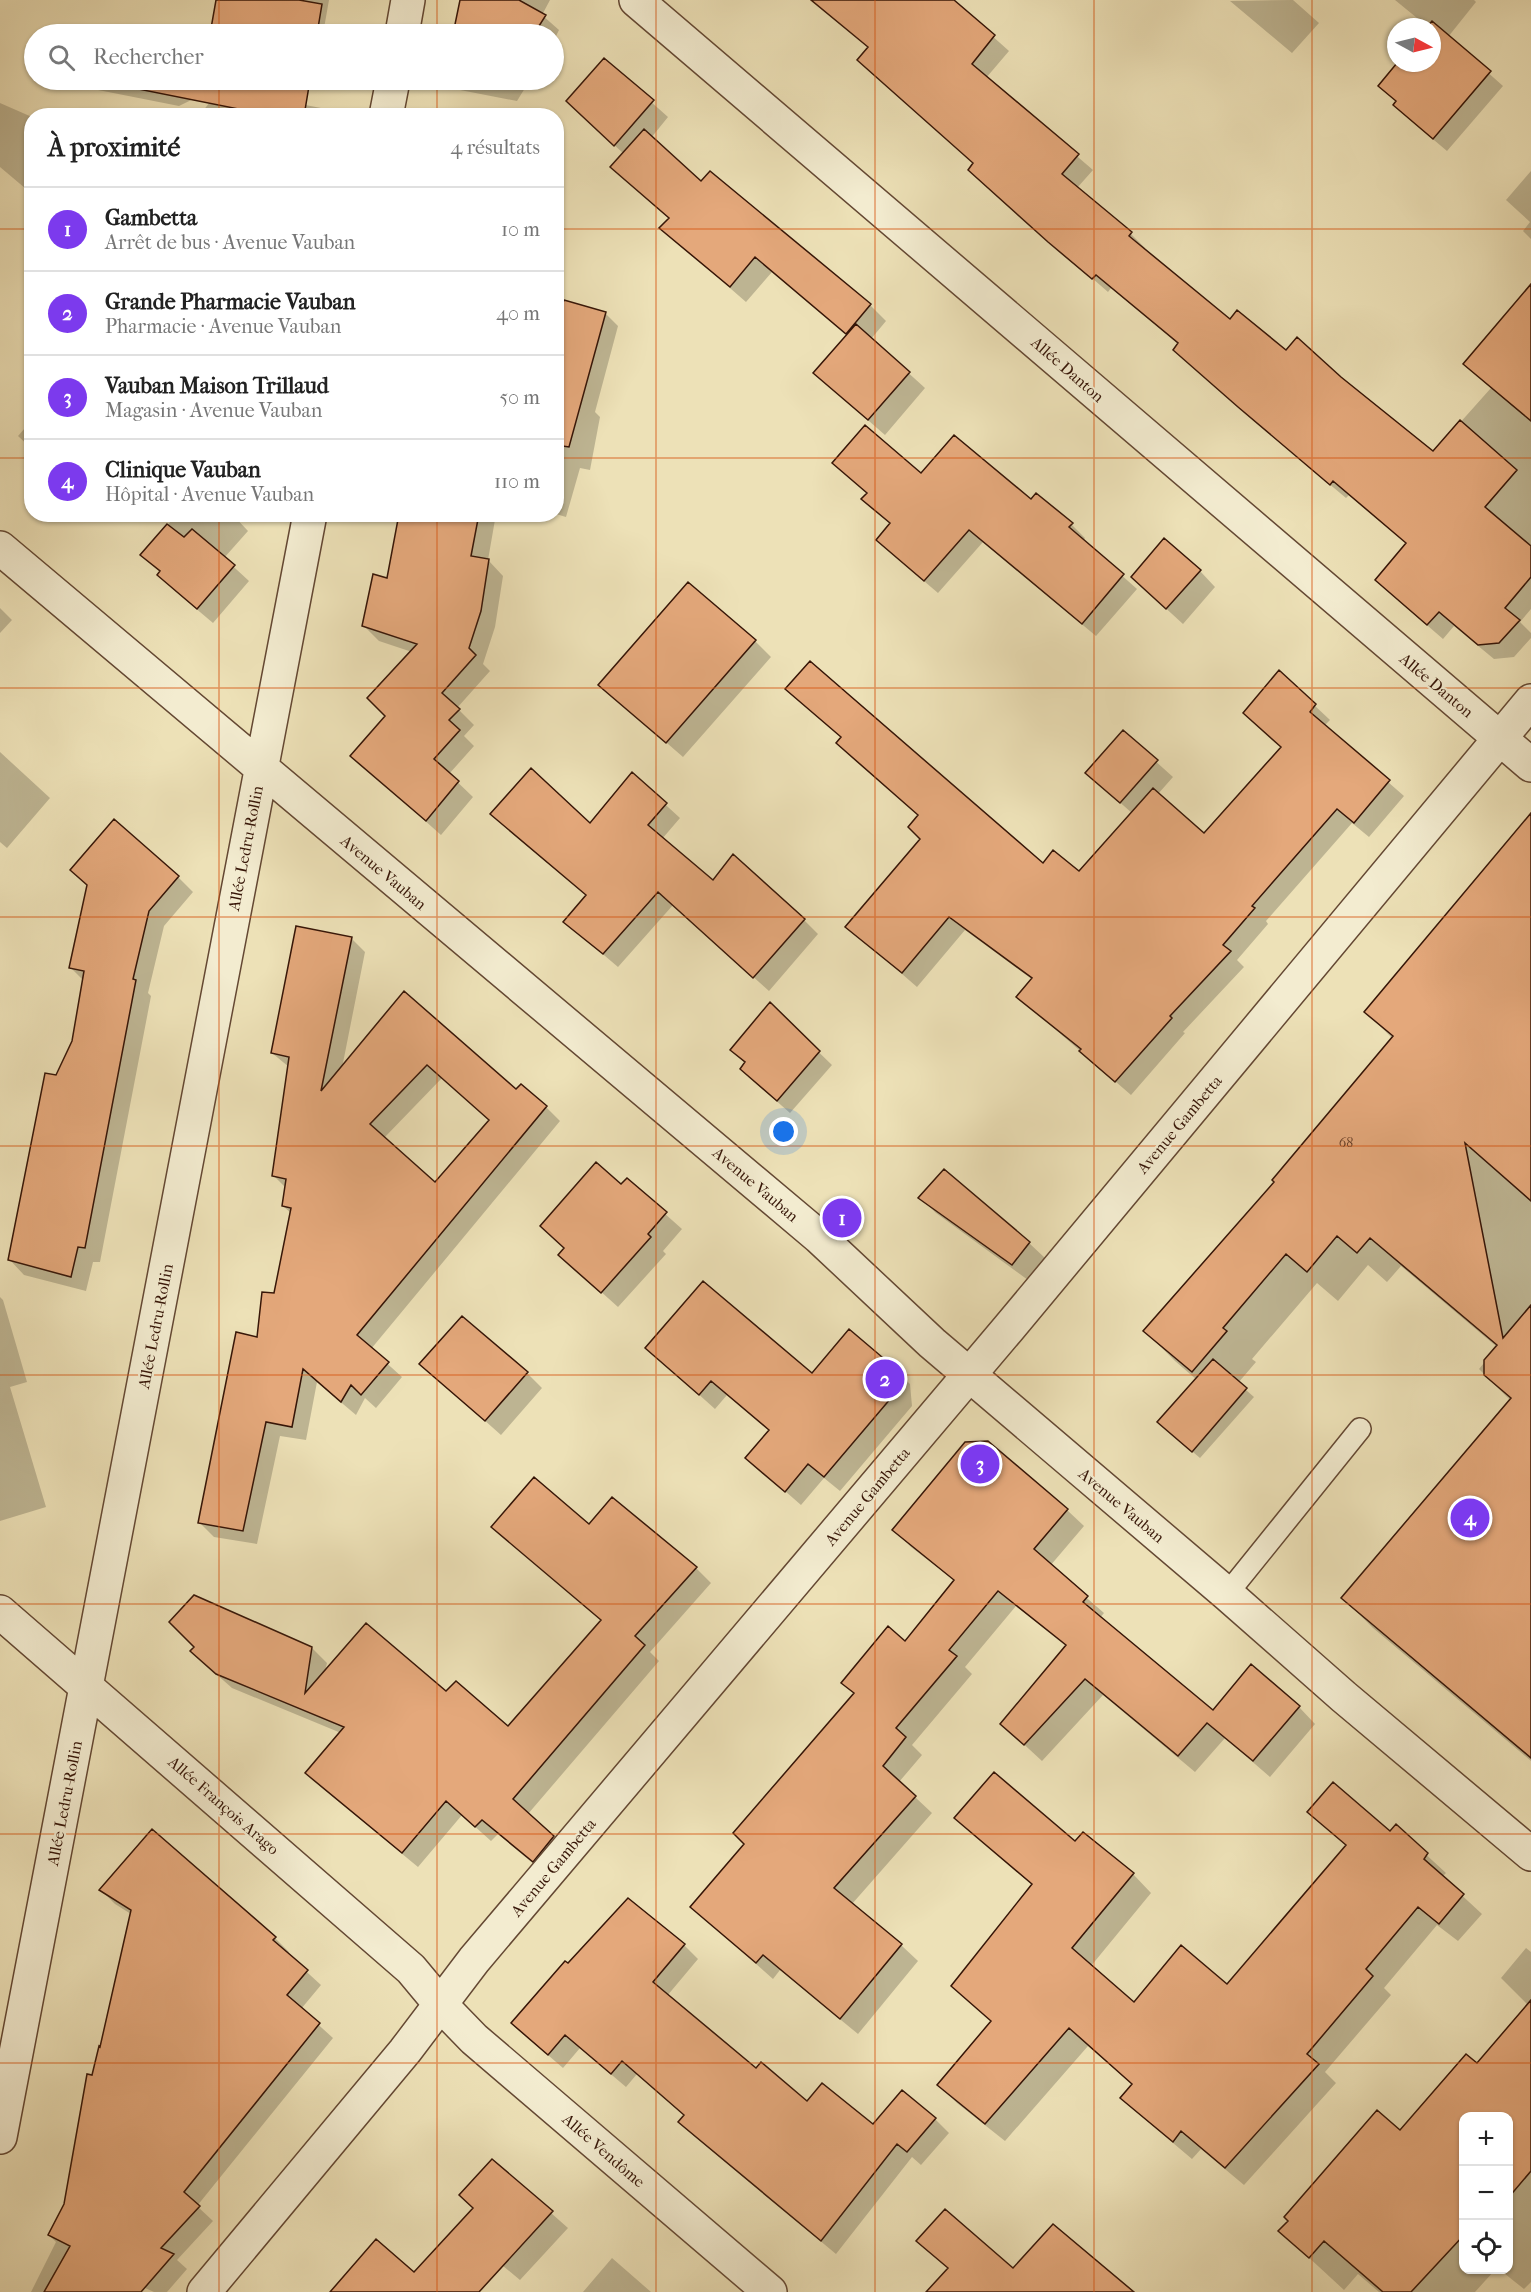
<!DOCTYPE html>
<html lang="fr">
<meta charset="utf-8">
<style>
:root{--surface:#fff;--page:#f2f2f2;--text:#222;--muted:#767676;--line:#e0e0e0;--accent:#7c3aed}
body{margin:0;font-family:"IM FELL French Canon",serif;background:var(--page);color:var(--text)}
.controls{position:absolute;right:18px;bottom:18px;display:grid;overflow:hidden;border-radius:12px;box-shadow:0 2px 4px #0004}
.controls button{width:54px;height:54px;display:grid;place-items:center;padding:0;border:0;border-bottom:2px solid var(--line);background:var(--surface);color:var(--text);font:30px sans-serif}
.compass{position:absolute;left:1387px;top:18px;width:54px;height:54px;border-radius:50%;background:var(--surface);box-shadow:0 2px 4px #0004;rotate:97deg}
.you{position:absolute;left:784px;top:1132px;width:21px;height:21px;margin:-15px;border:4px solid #fff;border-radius:50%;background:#1a73e8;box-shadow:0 0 0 9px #1a73e833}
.badge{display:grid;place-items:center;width:39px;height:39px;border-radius:50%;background:var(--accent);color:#fff;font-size:20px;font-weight:700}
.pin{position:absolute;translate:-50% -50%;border:3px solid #fff;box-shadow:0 2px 6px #0006}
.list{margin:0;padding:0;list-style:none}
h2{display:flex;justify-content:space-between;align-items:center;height:78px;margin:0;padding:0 24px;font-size:26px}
h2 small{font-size:20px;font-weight:400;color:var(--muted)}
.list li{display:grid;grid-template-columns:39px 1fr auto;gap:18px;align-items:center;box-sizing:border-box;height:84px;padding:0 24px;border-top:2px solid var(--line)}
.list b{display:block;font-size:22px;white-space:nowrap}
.list p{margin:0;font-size:20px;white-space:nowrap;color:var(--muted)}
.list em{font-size:20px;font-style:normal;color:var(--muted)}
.icon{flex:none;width:33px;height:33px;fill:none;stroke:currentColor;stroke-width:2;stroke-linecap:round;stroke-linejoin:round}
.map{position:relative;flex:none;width:1531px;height:2292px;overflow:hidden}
.search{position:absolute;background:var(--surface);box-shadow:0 2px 4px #0004;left:24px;top:24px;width:540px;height:66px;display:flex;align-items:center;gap:15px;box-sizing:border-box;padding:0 21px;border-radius:33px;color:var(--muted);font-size:22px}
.panel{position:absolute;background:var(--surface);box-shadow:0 2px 4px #0004;left:24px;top:108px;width:540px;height:414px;border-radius:24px}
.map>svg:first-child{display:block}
</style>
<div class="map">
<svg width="1531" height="2292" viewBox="0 0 1531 2292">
<rect width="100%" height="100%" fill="#ede1b7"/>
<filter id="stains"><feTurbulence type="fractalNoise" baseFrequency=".00333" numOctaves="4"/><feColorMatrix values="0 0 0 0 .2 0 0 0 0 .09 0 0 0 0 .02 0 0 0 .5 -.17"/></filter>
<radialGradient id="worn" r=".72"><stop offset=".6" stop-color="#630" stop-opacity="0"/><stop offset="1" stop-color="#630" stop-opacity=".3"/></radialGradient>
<path fill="#0003" fill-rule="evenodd" d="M 218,0 L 329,0 L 323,34 L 212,34 Z
M 461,0 L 550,0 L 542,15 L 559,30 L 554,40 L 554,34 L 454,34 Z
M 811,0 L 952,0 L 1009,51 L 986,78 L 1093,170 L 1077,188 L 1131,234 L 1145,248 L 1143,250 L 1230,321 L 1286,352 L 1340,378 L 1433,453 L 1491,388 L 1465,364 L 1531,286 L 1531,609 L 1520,622 L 1531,633 L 1531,638 L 1514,657 L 1494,659 L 1454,626 L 1443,639 L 1391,594 L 1377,580 L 1407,544 L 1349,495 L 1346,498 L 1254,421 L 1175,350 L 1179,344 L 1111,288 L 1108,292 L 984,184 L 975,164 L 869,48 Z
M 1293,0 L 1319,23 L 1292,53 L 1230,1 Z
M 1395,0 L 1474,0 L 1476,2 L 1448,37 L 1503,86 L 1447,151 L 1409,119 L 1395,105 L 1397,102 L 1380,86 L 1399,63 L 1432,63 L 1432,27 L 1428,27 Z
M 604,60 L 668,117 L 651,138 L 701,183 L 710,173 L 870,305 L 886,321 L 871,339 L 925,388 L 885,435 L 831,388 L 847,336 L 772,272 L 746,302 L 661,228 L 670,219 L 612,167 L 624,154 L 584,117 Z
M 79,80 L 299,80 L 295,103 L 321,108 L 329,116 L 199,116 L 224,84 L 179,106 L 88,88 Z
M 450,80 L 530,80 L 517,101 L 460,90 Z
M 0,103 L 32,117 L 32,194 L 0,167 Z
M 1531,171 L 1531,239 L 1523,231 L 1530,222 L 1506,200 Z
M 556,299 L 605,313 L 618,326 L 595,412 L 600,417 L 590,470 L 580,468 L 566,517 L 556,514 Z
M 32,420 L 32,449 L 18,436 Z
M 921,475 L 1031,501 L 1036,495 L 1072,525 L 1085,538 L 1083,541 L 1137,589 L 1096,636 L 983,542 L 938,593 L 891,553 L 891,525 L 863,499 Z
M 177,514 L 232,514 L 248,531 L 224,558 L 249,581 L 213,623 L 174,590 L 159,575 L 161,572 L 142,555 Z
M 399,514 L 496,514 L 488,560 L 503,576 L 495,627 L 483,664 L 490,671 L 457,708 L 474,725 L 464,736 L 474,746 L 449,774 L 473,797 L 441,835 L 352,756 L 387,716 L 412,652 L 379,641 L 364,626 L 388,580 Z
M 1200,571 L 1215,587 L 1183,624 L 1149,593 Z
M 0,608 L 12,620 L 0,633 Z
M 755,641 L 771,657 L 683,757 L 600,685 Z
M 1279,672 L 1330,720 L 1324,726 L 1404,796 L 1369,837 L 1352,823 L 1266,921 L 1268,924 L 1237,960 L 1244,967 L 1183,1032 L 1185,1033 L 1131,1095 L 1018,997 L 1033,980 L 965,930 L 917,987 L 848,927 L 922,839 L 919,816 L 842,738 L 787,689 L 1044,865 L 1079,873 L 1133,814 L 1087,773 L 1123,732 L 1173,777 L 1158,794 L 1204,835 L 1282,748 L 1245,713 Z
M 0,752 L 50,798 L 7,848 L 0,842 Z
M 632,774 L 680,818 L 662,839 L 713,882 L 804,920 L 818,934 L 769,991 L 673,905 L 618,967 L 565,922 L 587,896 L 506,828 L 590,825 Z
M 1531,850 L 1531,1761 L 1373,1628 L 1343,1598 L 1510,1400 L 1479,1369 L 1497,1347 L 1401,1266 L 1387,1282 L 1368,1265 L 1338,1301 L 1317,1283 L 1252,1359 L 1256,1362 L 1238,1383 L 1254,1397 L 1200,1458 L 1167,1430 L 1197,1380 L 1175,1361 L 1145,1331 L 1276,1182 L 1393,1039 L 1366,1012 Z
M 72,870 L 178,877 L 193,892 L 164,926 L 148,993 L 151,996 L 100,1262 L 93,1262 L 86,1291 L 24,1275 L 9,1259 L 57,1076 L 74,1042 L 84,981 L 71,968 L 88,886 Z
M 351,938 L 365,952 L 342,1068 L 405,993 L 516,1091 L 546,1107 L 560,1121 L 371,1349 L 402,1377 L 376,1408 L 365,1398 L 356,1415 L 317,1382 L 306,1440 L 280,1436 L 257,1544 L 214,1537 L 200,1523 L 258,1338 L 276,1295 L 292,1214 L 283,1206 L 286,1188 L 274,1176 L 289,1067 L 272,1053 ZM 442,1078 L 490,1121 L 435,1184 L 384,1138 Z
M 770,1005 L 832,1065 L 790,1113 L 755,1082 L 746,1064 L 732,1050 Z
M 627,1180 L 682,1229 L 663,1251 L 666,1254 L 618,1307 L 560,1255 Z
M 921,1198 L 1029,1243 L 1045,1258 L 1028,1280 L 936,1213 Z
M 0,1297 L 3,1300 L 27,1382 L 10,1387 L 46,1507 L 0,1521 Z
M 647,1348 L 812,1376 L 894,1369 L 910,1384 L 912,1406 L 840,1491 L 824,1478 L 801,1505 L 747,1458 L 770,1431 L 727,1395 L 715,1409 Z
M 421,1364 L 527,1373 L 542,1388 L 501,1435 Z
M 1067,1510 L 1084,1526 L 1050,1566 L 1104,1613 L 1100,1618 L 1213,1712 L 1299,1707 L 1315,1724 L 1270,1777 L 1225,1738 L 1195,1772 L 1103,1695 L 1042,1761 L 1002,1724 L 1067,1647 L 1016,1606 L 965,1667 L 972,1674 L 912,1745 L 922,1755 L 899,1782 L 932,1813 L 852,1904 L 901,1945 L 918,1961 L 858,2034 L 780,1970 L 773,1979 L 692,1907 L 746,1845 L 855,1695 L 843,1682 L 905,1643 L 955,1581 L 911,1547 L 894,1530 Z
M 589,1526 L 696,1568 L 711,1583 L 650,1652 L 659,1661 L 528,1814 L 568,1852 L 548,1876 L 498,1834 L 491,1841 L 462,1815 L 418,1867 L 322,1788 L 307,1773 L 341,1733 L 232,1688 L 207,1666 L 312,1648 L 327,1663 L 325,1671 L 447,1694 L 509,1729 L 602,1621 L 508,1541 Z
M 1309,1812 L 1391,1833 L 1396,1827 L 1446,1873 L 1442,1877 L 1482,1914 L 1458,1941 L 1437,1925 L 1384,1988 L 1391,1995 L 1325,2072 L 1336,2083 L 1244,2185 L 1201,2149 L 1192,2159 L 1141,2116 L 1122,2098 L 1133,2085 L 1088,2046 L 1005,2141 L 957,2103 L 939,2085 L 992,2022 L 953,1986 L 1033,1886 L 956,1818 L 1075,1843 L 1133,1874 L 1151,1893 L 1091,1966 L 1134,2004 L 1227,1986 L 1347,1847 Z
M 152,1831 L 275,1938 L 289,1952 L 287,1954 L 321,1985 L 301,2009 L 333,2038 L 197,2206 L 213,2221 L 177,2260 L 187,2269 L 167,2292 L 154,2292 L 127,2280 L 121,2292 L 31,2292 L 56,2242 L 49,2235 L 65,2204 L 131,1914 L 115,1904 L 101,1890 Z
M 684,1945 L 698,1959 L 667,1996 L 756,2070 L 807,2104 L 874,2126 L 935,2119 L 949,2133 L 921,2165 L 912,2157 L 836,2254 L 694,2136 L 680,2122 L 685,2116 L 637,2074 L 626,2087 L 580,2048 L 563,2068 L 527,2037 L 568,1965 Z
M 1526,1948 L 1531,1952 L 1531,2282 L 1524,2289 L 1500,2270 L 1508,2270 L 1508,2116 L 1464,2116 L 1464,2270 L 1495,2270 L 1475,2292 L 1379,2292 L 1358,2274 L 1344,2290 L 1280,2231 L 1477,2065 L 1529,2006 L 1501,1978 Z
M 492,2161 L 568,2228 L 520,2280 L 474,2242 L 474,2209 Z
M 612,2258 L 651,2292 L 583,2292 Z"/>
<path fill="#e4a87b" stroke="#361507" stroke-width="1.5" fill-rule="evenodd" d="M 216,0 L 299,0 L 322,4 L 317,34 L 210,34 Z
M 460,0 L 519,0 L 546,15 L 534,34 L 453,34 Z
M 811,0 L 954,0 L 995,35 L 972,64 L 1079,154 L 1062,174 L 1132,232 L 1129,236 L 1230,319 L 1237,310 L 1286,350 L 1297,337 L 1341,377 L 1433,451 L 1460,420 L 1517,470 L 1485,507 L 1531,546 L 1531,577 L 1505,608 L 1520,620 L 1499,643 L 1478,645 L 1439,612 L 1427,625 L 1375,580 L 1406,543 L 1333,481 L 1330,485 L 1238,407 L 1173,350 L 1178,343 L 1096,275 L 1092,279 L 1048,242 L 968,170 L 973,163 L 857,60 L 868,47 Z
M 1432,21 L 1491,71 L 1433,139 L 1393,105 L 1396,101 L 1378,86 L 1397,63 L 1432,63 L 1432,27 L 1427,27 Z
M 604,58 L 654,100 L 614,146 L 566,101 Z
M 129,80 L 310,80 L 304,116 L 274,116 L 128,87 Z
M 463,80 L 508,80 L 503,87 Z
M 644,129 L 701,181 L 710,171 L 871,304 L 846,334 L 755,257 L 730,287 L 659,228 L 669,218 L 610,167 Z
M 1531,284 L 1531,421 L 1463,364 Z
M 564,300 L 606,312 L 569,447 L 556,445 L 556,325 Z
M 856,324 L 910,372 L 868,420 L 813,373 Z
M 865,425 L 921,473 L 954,435 L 1031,499 L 1036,493 L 1073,523 L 1069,527 L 1124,574 L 1082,624 L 969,530 L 924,581 L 876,540 L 890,523 L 861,499 L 867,493 L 832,463 Z
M 399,514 L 479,514 L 471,556 L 489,559 L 481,611 L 469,648 L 476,655 L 442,693 L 460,709 L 449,720 L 460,730 L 434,759 L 459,781 L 426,821 L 350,756 L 385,716 L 367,698 L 417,644 L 362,626 L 373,574 L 387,578 Z
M 167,524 L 184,537 L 192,529 L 235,565 L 197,609 L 157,575 L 160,571 L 140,555 Z
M 1164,538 L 1201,570 L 1166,609 L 1131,577 Z
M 688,582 L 756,640 L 666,743 L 598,685 Z
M 810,661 L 1043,863 L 1053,850 L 1079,871 L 1153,788 L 1204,833 L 1281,747 L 1243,713 L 1279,670 L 1316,704 L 1310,712 L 1390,780 L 1354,823 L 1337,809 L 1252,906 L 1255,908 L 1223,945 L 1231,951 L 1170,1016 L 1172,1018 L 1115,1082 L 1079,1051 L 1081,1049 L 1016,997 L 1032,978 L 949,917 L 902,973 L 845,927 L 920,839 L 908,827 L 918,815 L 836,743 L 841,737 L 785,689 Z
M 1123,730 L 1158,760 L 1120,803 L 1085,773 Z
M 531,768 L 590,823 L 632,772 L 667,803 L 648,825 L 713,880 L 733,854 L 805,919 L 753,978 L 658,892 L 603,954 L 563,922 L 586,895 L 490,814 Z
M 1531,813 L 1531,1201 L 1465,1143 L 1503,1338 L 1531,1305 L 1531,1758 L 1341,1598 L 1511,1398 L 1484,1375 L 1484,1360 L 1497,1345 L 1370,1238 L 1357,1253 L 1337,1236 L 1307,1272 L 1286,1254 L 1223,1328 L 1227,1331 L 1192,1372 L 1143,1331 L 1274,1182 L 1272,1180 L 1393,1036 L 1364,1012 Z
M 114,819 L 179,876 L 149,911 L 133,979 L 136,980 L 85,1248 L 78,1247 L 71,1277 L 8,1260 L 45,1073 L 56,1075 L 72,1041 L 84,971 L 69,968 L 87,885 L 70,870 Z
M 296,926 L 352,937 L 321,1091 L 404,991 L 516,1089 L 521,1084 L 547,1106 L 357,1335 L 389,1362 L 361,1395 L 351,1385 L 341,1402 L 303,1369 L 292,1427 L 266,1422 L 243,1531 L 198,1523 L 236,1332 L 257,1337 L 262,1292 L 274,1293 L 291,1208 L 282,1206 L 286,1179 L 272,1176 L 289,1057 L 271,1053 ZM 427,1065 L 489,1120 L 435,1182 L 370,1124 Z
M 770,1002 L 820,1051 L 777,1101 L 740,1069 L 745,1062 L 730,1050 Z
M 596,1162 L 621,1184 L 627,1178 L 667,1212 L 648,1234 L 651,1237 L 601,1293 L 558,1255 L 564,1248 L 540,1226 Z
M 944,1169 L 1030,1242 L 1012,1265 L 918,1198 Z
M 703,1281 L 812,1373 L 849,1329 L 895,1368 L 897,1391 L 824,1477 L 808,1464 L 785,1492 L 745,1458 L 769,1430 L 711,1381 L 699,1395 L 645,1348 Z
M 462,1316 L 528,1372 L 485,1421 L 419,1364 Z
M 1213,1359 L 1247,1388 L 1192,1452 L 1157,1422 Z
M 988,1441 L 1068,1509 L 1034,1549 L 1088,1596 L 1083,1602 L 1213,1710 L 1251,1664 L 1300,1706 L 1253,1761 L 1207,1723 L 1178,1756 L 1085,1679 L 1024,1745 L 1000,1724 L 1066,1645 L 998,1591 L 949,1650 L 957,1656 L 896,1728 L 906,1737 L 883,1766 L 916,1796 L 834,1888 L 902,1944 L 840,2019 L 763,1955 L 756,1963 L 690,1907 L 744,1844 L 733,1833 L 854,1693 L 841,1683 L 888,1626 L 905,1641 L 954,1580 L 892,1530 L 965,1442 Z
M 534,1477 L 589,1524 L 612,1497 L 697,1567 L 635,1636 L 645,1645 L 513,1799 L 554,1836 L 533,1862 L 482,1820 L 475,1827 L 446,1801 L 402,1853 L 305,1773 L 344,1727 L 216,1674 L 190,1651 L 194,1647 L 169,1622 L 194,1595 L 312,1647 L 305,1693 L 366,1623 L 446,1691 L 456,1681 L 508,1726 L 601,1620 L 491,1527 Z
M 994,1772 L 1075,1841 L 1083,1832 L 1134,1873 L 1072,1948 L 1134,2002 L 1181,1945 L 1227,1984 L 1346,1845 L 1307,1812 L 1333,1782 L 1390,1831 L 1396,1824 L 1428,1853 L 1424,1859 L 1464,1894 L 1439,1924 L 1418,1907 L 1366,1969 L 1373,1976 L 1307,2054 L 1319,2064 L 1225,2168 L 1181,2131 L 1173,2142 L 1120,2098 L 1132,2084 L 1069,2028 L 985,2124 L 937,2085 L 991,2021 L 951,1986 L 1032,1884 L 954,1818 Z
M 152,1829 L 276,1937 L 273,1940 L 308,1970 L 287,1995 L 320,2023 L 184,2192 L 200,2206 L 161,2248 L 174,2254 L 141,2292 L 44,2292 L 70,2246 L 48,2235 L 64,2204 L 87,2074 L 92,2075 L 99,2046 L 100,2047 L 131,1910 L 99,1890 Z
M 628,1898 L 685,1944 L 653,1982 L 756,2068 L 761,2062 L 807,2101 L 822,2083 L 873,2124 L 902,2090 L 936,2118 L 907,2152 L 897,2144 L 821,2241 L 678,2122 L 684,2115 L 622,2061 L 611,2074 L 565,2035 L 548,2055 L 511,2023 L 565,1961 L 568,1963 Z
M 1531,2000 L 1531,2171 L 1509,2197 L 1509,2116 L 1464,2116 L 1464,2235 L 1411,2292 L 1383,2292 L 1324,2241 L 1309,2258 L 1278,2231 L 1288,2221 L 1284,2217 L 1377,2110 L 1400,2130 L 1466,2054 L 1477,2063 Z
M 492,2159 L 553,2211 L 479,2292 L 330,2292 L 376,2239 L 414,2272 L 473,2208 L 459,2195 Z
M 945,2209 L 1013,2268 L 1053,2224 L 1134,2292 L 926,2292 L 948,2268 L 916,2241 Z"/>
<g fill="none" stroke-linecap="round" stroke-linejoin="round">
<defs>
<path id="service" d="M 1227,1594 L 1360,1429"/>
<path id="minor" d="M 636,0 L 1531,765
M 402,34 L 408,0
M 386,116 L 393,80
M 0,548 L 819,1237 L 932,1343 L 1227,1594 L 1344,1697 L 1531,1854
M 0,1612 L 411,1969 L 441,2005 L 474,2039 L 770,2292
M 0,2137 L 310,514
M 204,2292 L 405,2051 L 474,1960 L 1008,1329 L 1531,701"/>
</defs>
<use href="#service" stroke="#644833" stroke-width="24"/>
<use href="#minor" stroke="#644833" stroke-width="36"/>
<use href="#service" stroke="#f3ecd0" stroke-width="21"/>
<use href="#minor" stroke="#f3ecd0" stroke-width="33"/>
</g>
<path fill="none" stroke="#d6520c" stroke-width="1.5" stroke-opacity="0.55" d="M 219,0 L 219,34M 437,0 L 437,34M 656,0 L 656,2292M 875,0 L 875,2292M 1094,0 L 1094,2292M 1312,0 L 1312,2292M 219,80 L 219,116M 437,80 L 437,116M 0,229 L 32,229M 556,229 L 1531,229M 0,458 L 32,458M 556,458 L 1531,458M 219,514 L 219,2292M 437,514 L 437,2292M 0,688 L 1531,688M 0,917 L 1531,917M 0,1146 L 1531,1146M 0,1375 L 1531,1375M 0,1604 L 1531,1604M 0,1834 L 1531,1834M 0,2063 L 1531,2063"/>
<g text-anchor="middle" stroke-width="4.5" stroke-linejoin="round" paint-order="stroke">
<g font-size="14" fill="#623a24">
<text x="1346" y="1147">68</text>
</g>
<g font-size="16" fill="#361507" stroke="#f3ecd0">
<text transform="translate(1068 369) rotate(41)" y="6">Allée Danton</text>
<text transform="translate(1437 685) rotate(40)" y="6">Allée Danton</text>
<text transform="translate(245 848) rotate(-79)" y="6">Allée Ledru-Rollin</text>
<text transform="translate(384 872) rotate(40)" y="6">Avenue Vauban</text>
<text transform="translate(1179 1124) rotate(-50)" y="6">Avenue Gambetta</text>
<text transform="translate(756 1184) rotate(40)" y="6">Avenue Vauban</text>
<text transform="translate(155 1326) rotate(-79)" y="6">Allée Ledru-Rollin</text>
<text transform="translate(867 1496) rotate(-50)" y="6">Avenue Gambetta</text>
<text transform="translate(1122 1505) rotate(40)" y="6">Avenue Vauban</text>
<text transform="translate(64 1803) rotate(-79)" y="6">Allée Ledru-Rollin</text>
<text transform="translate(224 1805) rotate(41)" y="6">Allée François Arago</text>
<text transform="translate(553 1867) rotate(-50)" y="6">Avenue Gambetta</text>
<text transform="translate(604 2150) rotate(41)" y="6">Allée Vendôme</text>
</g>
</g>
<rect width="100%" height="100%" filter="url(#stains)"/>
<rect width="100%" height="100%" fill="url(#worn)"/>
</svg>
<div class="controls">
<button>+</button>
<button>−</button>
<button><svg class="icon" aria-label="locate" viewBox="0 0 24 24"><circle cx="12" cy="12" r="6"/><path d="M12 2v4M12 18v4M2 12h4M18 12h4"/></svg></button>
</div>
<svg class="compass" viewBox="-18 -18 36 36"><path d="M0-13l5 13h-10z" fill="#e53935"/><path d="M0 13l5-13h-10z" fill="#767676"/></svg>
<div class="you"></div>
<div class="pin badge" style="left:842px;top:1218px">1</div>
<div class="pin badge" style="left:885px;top:1379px">2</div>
<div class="pin badge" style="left:980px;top:1464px">3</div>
<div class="pin badge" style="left:1470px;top:1518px">4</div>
<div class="search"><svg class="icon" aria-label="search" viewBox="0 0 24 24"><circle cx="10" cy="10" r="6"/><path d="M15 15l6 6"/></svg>Rechercher</div>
<section class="panel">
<h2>À proximité<small>4 résultats</small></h2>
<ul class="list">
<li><span class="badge">1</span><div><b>Gambetta</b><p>Arrêt de bus · Avenue Vauban</p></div><em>10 m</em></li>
<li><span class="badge">2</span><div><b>Grande Pharmacie Vauban</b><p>Pharmacie · Avenue Vauban</p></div><em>40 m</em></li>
<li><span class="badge">3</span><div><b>Vauban Maison Trillaud</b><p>Magasin · Avenue Vauban</p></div><em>50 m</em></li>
<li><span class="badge">4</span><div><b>Clinique Vauban</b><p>Hôpital · Avenue Vauban</p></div><em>110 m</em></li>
</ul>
</section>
</div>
